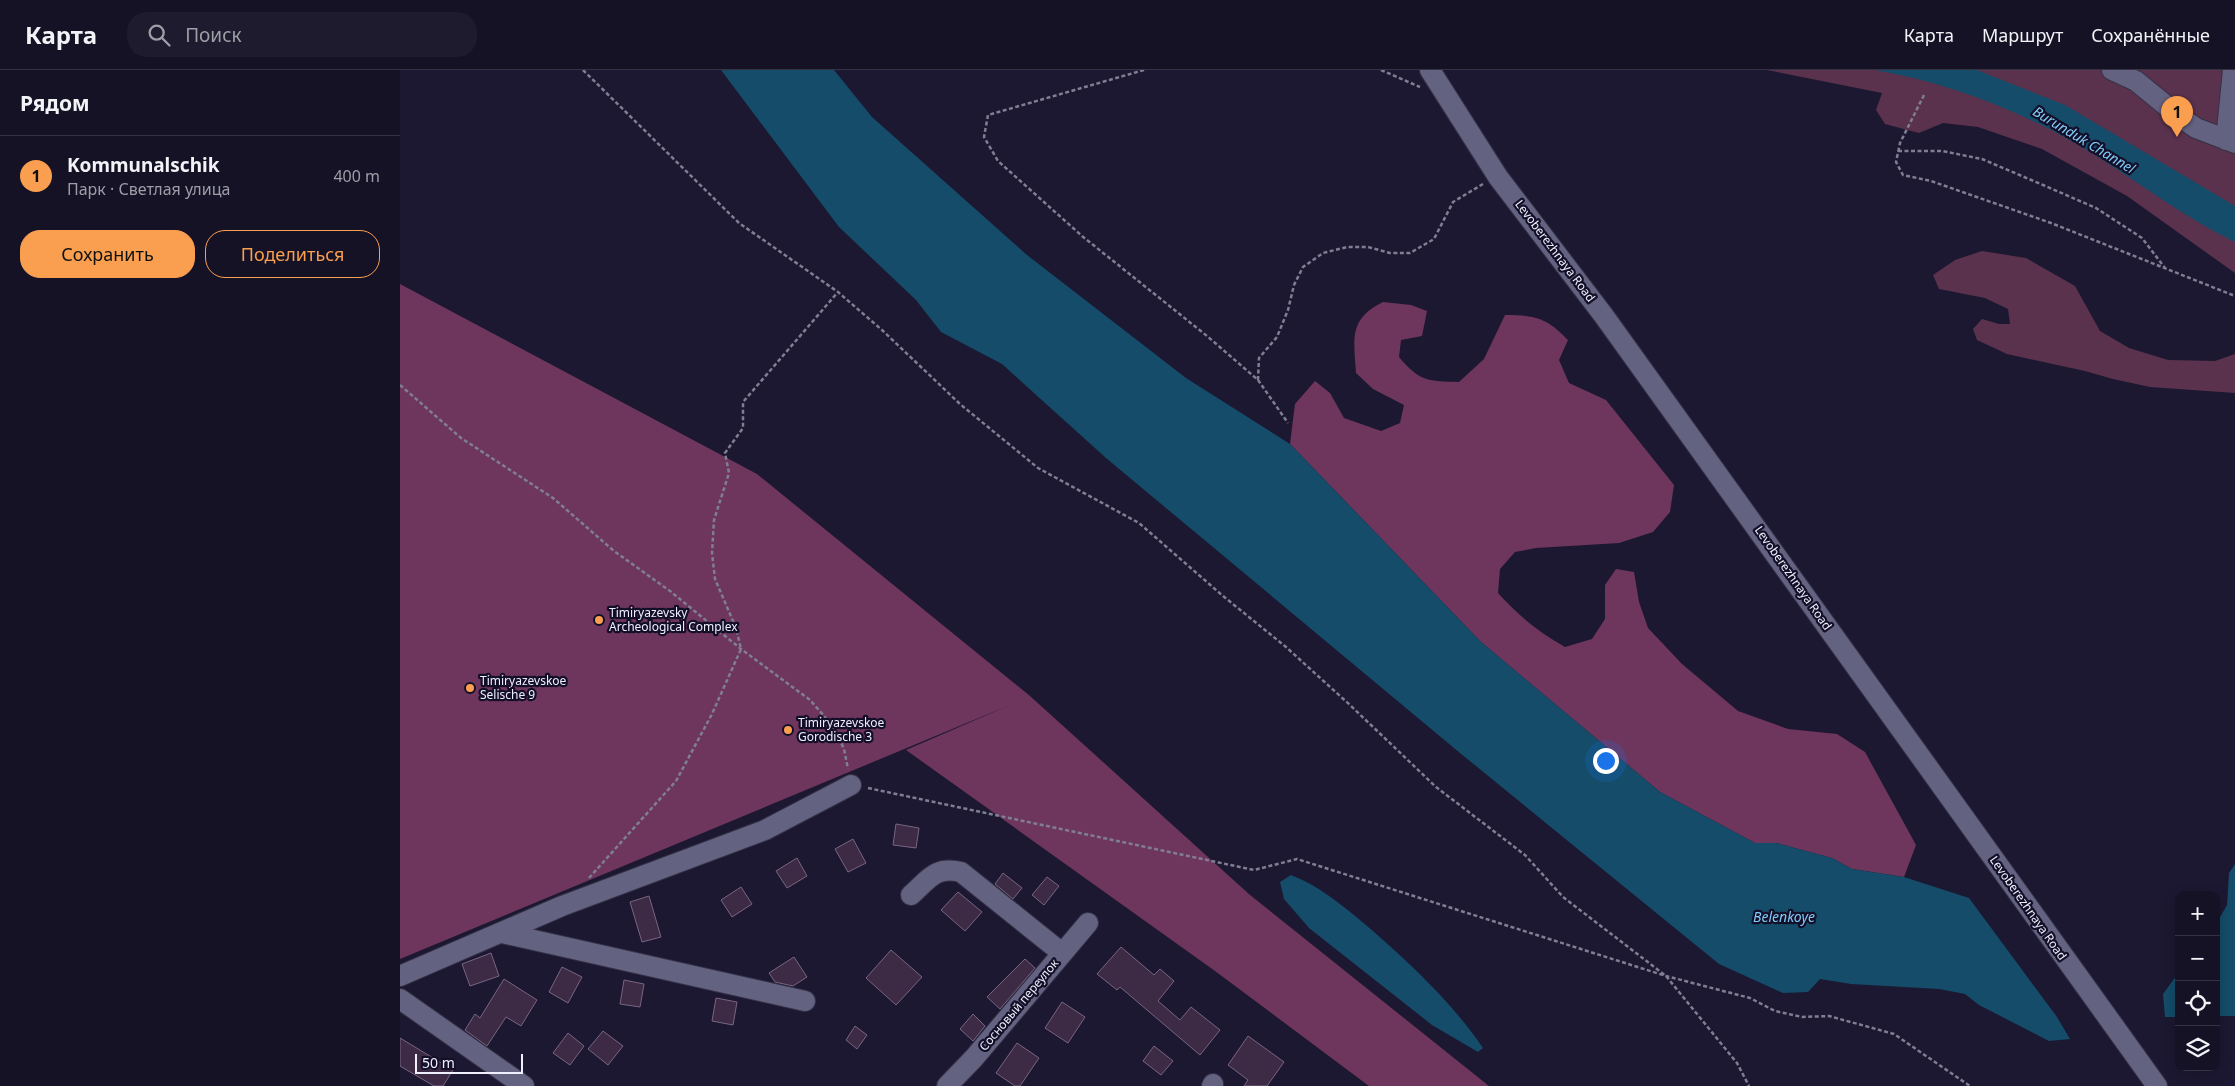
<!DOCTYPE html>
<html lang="ru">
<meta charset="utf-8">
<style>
:root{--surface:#151226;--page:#1e1b2e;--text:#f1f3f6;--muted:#9d9ea7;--line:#343243;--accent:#fa9f4f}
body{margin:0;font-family:"Noto Sans",sans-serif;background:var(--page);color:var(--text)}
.controls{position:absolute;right:15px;bottom:15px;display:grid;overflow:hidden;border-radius:10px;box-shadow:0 2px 12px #0003}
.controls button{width:45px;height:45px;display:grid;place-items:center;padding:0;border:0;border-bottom:1px solid var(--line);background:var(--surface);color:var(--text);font:25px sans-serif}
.scale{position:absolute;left:15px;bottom:12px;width:108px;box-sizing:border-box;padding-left:5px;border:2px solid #efeffe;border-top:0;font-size:14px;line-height:18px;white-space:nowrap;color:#efeffe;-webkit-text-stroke:4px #130f28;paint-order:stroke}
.you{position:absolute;left:1205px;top:690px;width:18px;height:18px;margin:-12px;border:4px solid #fff;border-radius:50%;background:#1a73e8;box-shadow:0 0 0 8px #1a73e833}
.badge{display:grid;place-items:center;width:32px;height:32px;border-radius:50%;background:var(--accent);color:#111;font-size:16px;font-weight:700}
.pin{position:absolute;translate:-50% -41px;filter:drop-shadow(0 1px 2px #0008)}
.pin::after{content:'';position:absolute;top:26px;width:18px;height:15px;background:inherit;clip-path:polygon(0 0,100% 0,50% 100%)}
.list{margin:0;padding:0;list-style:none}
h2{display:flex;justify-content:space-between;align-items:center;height:65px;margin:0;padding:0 20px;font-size:21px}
h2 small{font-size:16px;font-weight:400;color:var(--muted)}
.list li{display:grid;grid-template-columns:32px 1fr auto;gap:15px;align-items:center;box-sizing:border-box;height:80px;padding:0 20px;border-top:1px solid var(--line)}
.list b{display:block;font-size:19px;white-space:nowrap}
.list p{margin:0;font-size:16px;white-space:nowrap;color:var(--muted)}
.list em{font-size:16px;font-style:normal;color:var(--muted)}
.actions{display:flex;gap:10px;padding:15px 20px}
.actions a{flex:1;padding:11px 0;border:1px solid var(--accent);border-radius:20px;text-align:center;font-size:18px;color:var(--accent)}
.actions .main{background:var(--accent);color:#111}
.icon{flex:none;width:28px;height:28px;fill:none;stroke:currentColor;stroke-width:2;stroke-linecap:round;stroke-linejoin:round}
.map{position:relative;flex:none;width:1835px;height:1016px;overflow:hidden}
header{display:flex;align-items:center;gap:30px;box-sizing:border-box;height:70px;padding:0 25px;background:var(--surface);border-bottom:1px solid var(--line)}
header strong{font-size:24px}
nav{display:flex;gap:28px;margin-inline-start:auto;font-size:18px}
.search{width:350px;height:45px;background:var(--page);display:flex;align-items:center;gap:12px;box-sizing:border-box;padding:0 18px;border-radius:20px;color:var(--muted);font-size:19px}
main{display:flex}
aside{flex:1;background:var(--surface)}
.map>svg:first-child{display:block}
</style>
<header>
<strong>Карта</strong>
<div class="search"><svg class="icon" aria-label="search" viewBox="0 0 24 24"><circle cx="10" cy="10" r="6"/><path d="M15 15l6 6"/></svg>Поиск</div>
<nav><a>Карта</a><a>Маршрут</a><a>Сохранённые</a></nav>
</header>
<main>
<aside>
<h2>Рядом<small></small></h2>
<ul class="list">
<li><span class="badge">1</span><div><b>Kommunalschik</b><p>Парк · Светлая улица</p></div><em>400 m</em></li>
</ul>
<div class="actions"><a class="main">Сохранить</a><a>Поделиться</a></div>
</aside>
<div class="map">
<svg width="1835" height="1016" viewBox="0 0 1835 1016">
<rect width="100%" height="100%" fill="#1c1832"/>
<path fill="#5a324d" d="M 1367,0 L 1835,0 L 1835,203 L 1727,126 L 1642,79 L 1578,57 L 1543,53 L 1519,63 L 1485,54 L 1476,40 L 1482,23 Z
M 1582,181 L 1626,188 L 1675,216 L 1700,261 L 1729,278 L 1768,290 L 1815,291 L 1835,284 L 1835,323 L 1750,317 L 1713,309 L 1685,301 L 1607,284 L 1577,270 L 1573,259 L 1582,249 L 1599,254 L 1610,254 L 1608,239 L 1585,228 L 1539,219 L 1533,205 L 1555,190 Z"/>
<path fill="#6e365c" d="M 0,214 L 357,404 L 630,626 L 850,825 L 1089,1016 L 969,1016 L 815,901 L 506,680 L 610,635 L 0,889 Z
M 983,232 L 1011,235 L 1027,241 L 1022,266 L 1001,270 L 999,287 C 1020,312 1028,311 1059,312 L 1084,289 L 1105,245 C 1135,245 1147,248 1168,270 L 1159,290 L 1169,313 L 1206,330 L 1274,415 L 1270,442 L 1253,462 L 1219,473 L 1136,478 L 1115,482 L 1100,499 L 1098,523 C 1119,546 1138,562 1165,577 L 1192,569 L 1205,549 L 1205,515 L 1216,499 L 1234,502 L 1239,532 L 1248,558 L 1282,594 L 1338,641 L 1388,659 L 1437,664 L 1465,682 L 1516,775 L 1504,807 L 1452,799 L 1432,788 L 1376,773 L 1355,773 L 1260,722 L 1081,572 L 890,374 L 895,334 L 915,311 L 930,323 L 944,348 L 981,361 L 1000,353 L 1004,335 L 973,319 L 956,303 C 954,270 948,249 983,232 Z"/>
<path fill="#144c69" d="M 321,0 L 434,0 L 472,47 L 627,185 L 786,308 L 890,374 L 1081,572 L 1260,722 L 1355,773 L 1376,773 L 1432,788 L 1452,799 L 1504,807 L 1569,828 L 1657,947 L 1670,969 L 1649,971 L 1579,935 L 1565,924 L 1539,919 L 1451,914 L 1420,909 L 1408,922 L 1383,923 L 1319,894 L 1060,683 L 706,388 L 602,294 L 541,262 L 516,230 L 439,157 Z
M 1475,0 L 1577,0 L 1665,35 L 1835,136 L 1835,172 C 1783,147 1739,112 1690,82 C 1625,42 1550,13 1475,0 Z
M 1835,794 L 1835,946 L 1816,946 L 1816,854 L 1827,835 L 1829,803 Z
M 891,805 C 922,817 948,840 973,861 C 1013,896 1053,934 1083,978 L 1078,982 L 1032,955 L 909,858 L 884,829 L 880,812 Z
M 1779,902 L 1779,947 L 1765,947 L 1763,924 Z"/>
<path fill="#3d2b45" stroke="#796582" d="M 496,754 L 519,758 L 516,778 L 493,775 Z
M 453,769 L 466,793 L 448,802 L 435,779 Z
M 397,788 L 407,806 L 387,818 L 376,801 Z
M 603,803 L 622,818 L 613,829 L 595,814 Z
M 647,807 L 659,816 L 644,835 L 632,825 Z
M 341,817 L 352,834 L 332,847 L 321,830 Z
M 558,822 L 582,842 L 565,861 L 541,840 Z
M 249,826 L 261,867 L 242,872 L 230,832 Z
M 721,877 L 754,905 L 760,899 L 774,911 L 758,931 L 780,950 L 791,937 L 820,960 L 800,985 L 720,917 L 717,920 L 697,904 Z
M 491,880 L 522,907 L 496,935 L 466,908 Z
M 91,883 L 99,906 L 70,916 L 62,894 Z
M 394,887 L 407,907 L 393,916 L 375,912 L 369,903 Z
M 625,889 L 635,898 L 600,939 L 587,927 Z
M 162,897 L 182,907 L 168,933 L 149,922 Z
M 104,909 L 137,930 L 121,956 L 106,947 L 87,976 L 65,960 L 75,944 L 80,948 Z
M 224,910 L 244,914 L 240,937 L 220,934 Z
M 316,928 L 337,932 L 333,955 L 312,951 Z
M 662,932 L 685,947 L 668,973 L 645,958 Z
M 573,944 L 585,956 L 573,971 L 560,959 Z
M 455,956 L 467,965 L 457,979 L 446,970 Z
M 203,961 L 223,976 L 208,995 L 188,979 Z
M 168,963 L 184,976 L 170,995 L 153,983 Z
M 848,966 L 884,992 L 867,1016 L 844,1016 L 848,1010 L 828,995 Z
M 0,968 L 53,1000 L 43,1016 L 34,1016 L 0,996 Z
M 617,973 L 639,988 L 620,1016 L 615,1016 L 596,1003 Z
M 754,976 L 773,991 L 761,1005 L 743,991 Z"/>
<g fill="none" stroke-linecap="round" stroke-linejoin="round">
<defs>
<path id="minor" d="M 1030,0 L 1098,107 L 1204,246 L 1757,1016
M 1712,0 L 1736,11 L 1780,47 L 1796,58 L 1835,73
M 1826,70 L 1833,0
M 511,825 C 529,809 535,796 561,802 L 662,883
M 102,863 L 405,931
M 0,906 L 162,836 L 365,760 L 451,715
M 0,929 L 124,1016
M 547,1016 L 574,988 L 688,853
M 812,1016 L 813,1014"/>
</defs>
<use href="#minor" stroke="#353247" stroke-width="22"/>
<path stroke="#807e93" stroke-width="2.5" stroke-dasharray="4 2.5" stroke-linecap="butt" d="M 183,0 L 339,153 L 438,222 L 482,260 L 560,334 L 638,398 L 739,453 L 823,526 L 886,577 L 950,635 L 1036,717 L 1125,785 L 1163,827 L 1266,906 L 1337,993 L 1349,1016
M 744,0 L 588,45 L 584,67 L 598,91 L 682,166 L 807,266 L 858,310 L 888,353
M 981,0 L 1020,17
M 1524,25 L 1500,73 L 1496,92 L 1503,105 L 1531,111 L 1651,153 L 1835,226
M 1498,81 L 1542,81 L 1582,89 L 1643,115 L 1696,138 L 1742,168 L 1765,198
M 858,310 L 859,288 L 877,267 L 888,240 L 894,215 L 903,197 L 923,183 L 947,177 L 968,177 L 990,183 L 1010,183 L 1034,169 L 1053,132 L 1083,114
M 0,315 L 61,368 L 153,428 L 214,481 L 270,521 L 341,579 L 410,630 L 433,656 L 444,679 L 448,699
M 468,718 L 854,800 L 897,789 L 1266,906 L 1350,928 L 1375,941 L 1402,947 L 1429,946 L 1494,964 L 1570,1016
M 189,808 L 276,711 L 312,644 L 341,579 L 336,558 L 315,509 L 312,483 L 314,450 L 329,403 L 325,383 L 343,358 L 343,332 L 438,222"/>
<use href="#minor" stroke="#646281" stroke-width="20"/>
</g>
<g fill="#fa9f4f" stroke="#130f28" stroke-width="2">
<circle cx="199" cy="550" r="5"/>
<circle cx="70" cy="618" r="5"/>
<circle cx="388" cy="660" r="5"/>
</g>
<g text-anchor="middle" stroke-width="4.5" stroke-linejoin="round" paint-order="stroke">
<g font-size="12" fill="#efeffe" stroke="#130f28">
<text transform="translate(1155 181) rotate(53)" y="4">Levoberezhnaya Road</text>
<text transform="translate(1393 508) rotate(55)" y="4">Levoberezhnaya Road</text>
<text transform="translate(1628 838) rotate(55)" y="4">Levoberezhnaya Road</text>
<text transform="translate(619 935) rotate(-50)" y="4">Сосновый переулок</text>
</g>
<g font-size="12" fill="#efeffe" stroke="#130f28" text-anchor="start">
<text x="209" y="547">Timiryazevsky<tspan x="209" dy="14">Archeological Complex</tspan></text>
<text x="80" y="615">Timiryazevskoe<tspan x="80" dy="14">Selische 9</tspan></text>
<text x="398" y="657">Timiryazevskoe<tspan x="398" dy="14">Gorodische 3</tspan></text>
</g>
<g font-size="14" font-style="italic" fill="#81ccf9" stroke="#130f28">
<text transform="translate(1684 70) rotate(31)" y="5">Burunduk Channel</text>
<text x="1384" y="852">Belenkoye</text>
</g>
</g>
</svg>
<div class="controls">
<button>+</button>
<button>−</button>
<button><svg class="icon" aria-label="locate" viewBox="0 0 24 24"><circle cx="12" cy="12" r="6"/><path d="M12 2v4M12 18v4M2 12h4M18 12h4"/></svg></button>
<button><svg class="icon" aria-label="layers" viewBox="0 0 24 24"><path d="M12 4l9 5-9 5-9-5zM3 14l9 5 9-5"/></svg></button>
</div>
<div class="scale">50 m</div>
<div class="you"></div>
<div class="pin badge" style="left:1777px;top:67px">1</div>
</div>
</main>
